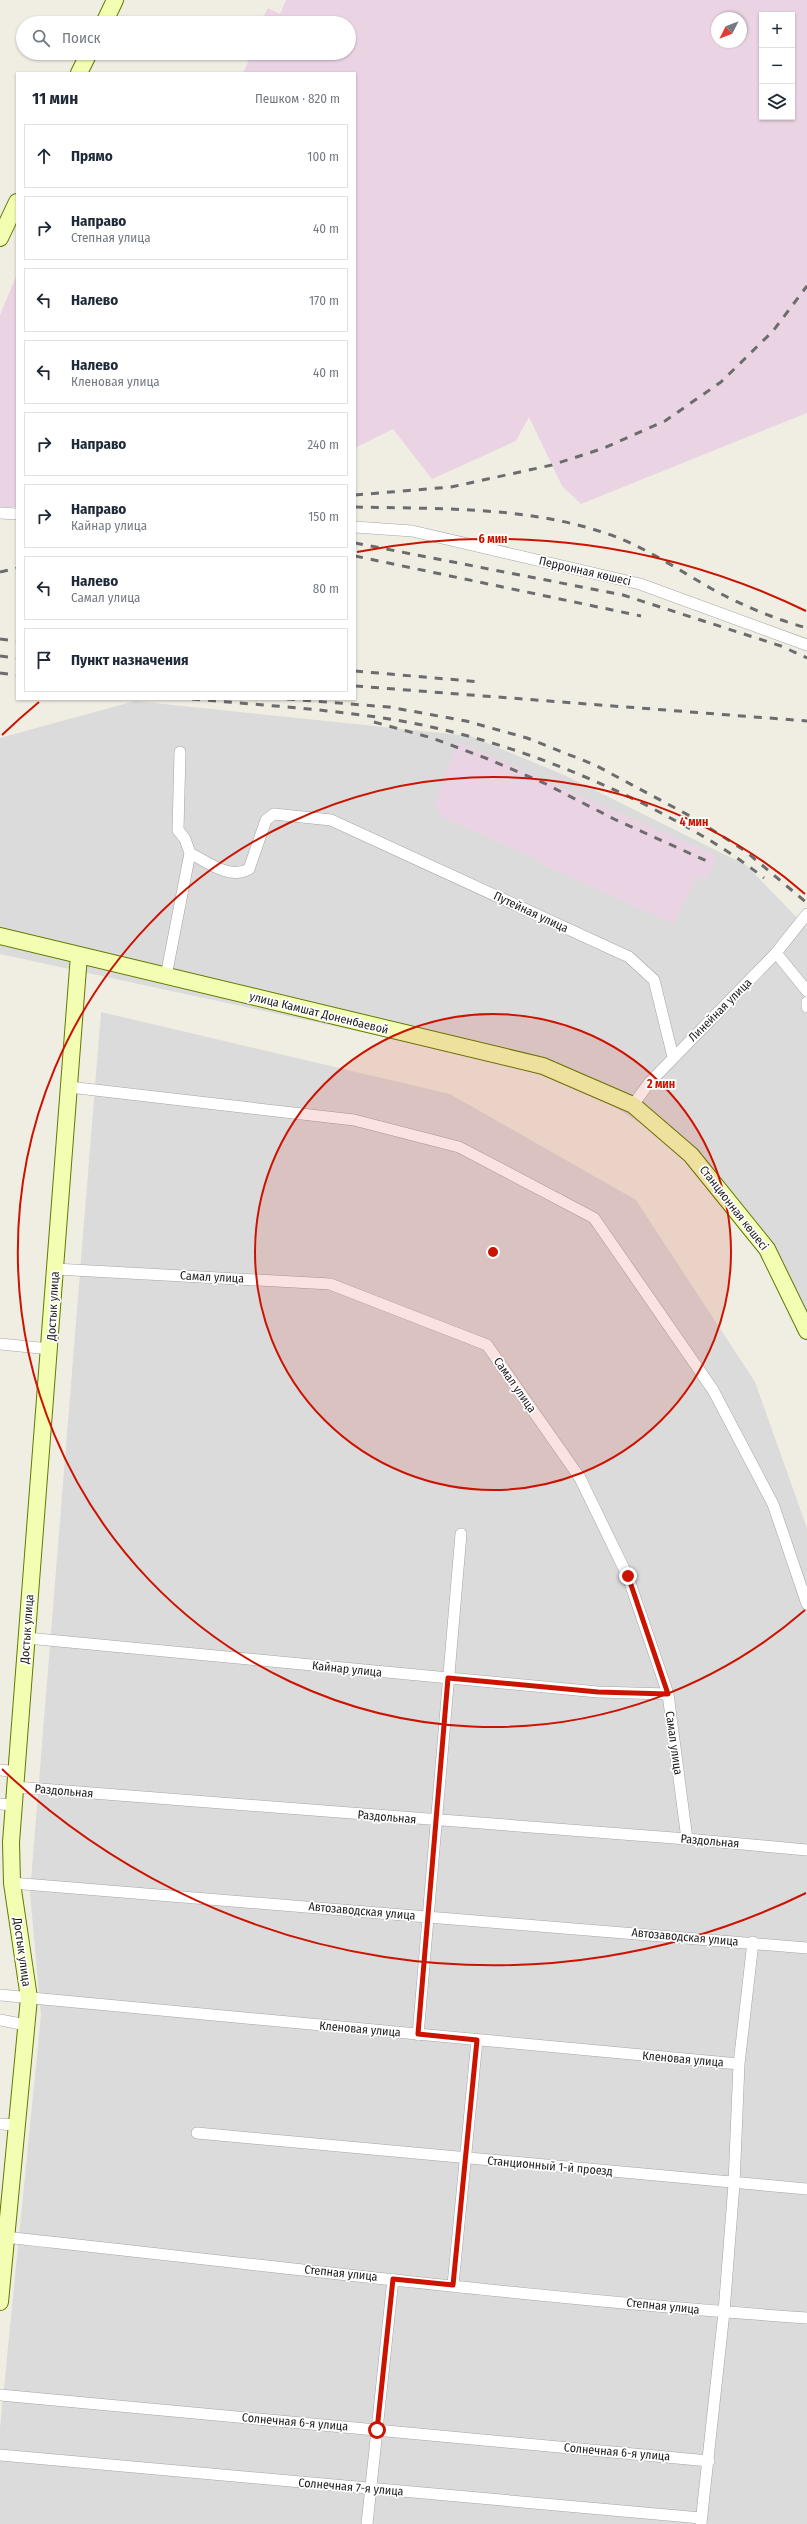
<!DOCTYPE html>
<html lang="ru">
<meta charset="utf-8">
<style>
:root{--surface:#fff;--page:#f6f6f7;--text:#1f2937;--muted:#747a83;--line:#e0e1e3}
body{margin:0;font-family:"Fira Sans Condensed",sans-serif;background:var(--page);color:var(--text)}
.controls{position:absolute;right:12px;top:12px;display:grid;overflow:hidden;border-radius:0px;box-shadow:0 1px 3px #0004}
.controls button{width:36px;height:36px;display:grid;place-items:center;padding:0;border:0;border-bottom:1px solid var(--line);background:var(--surface);color:var(--text);font:20px sans-serif}
.compass{position:absolute;left:711px;top:12px;width:36px;height:36px;border-radius:50%;background:var(--surface);box-shadow:0 1px 3px #0004;rotate:228deg}
.stop{position:absolute;width:12px;height:12px;margin:-9px;border:3px solid #cc1300;border-radius:50%;background:#fff}
.stop.end{background:#cc1300;border-color:#fff;box-shadow:0 1px 4px #0008}
.list{margin:0;padding:0;list-style:none}
h2{display:flex;justify-content:space-between;align-items:center;height:52px;margin:0;padding:0 16px;font-size:17px}
h2 small{font-size:13px;font-weight:400;color:var(--muted)}
.list li{display:grid;grid-template-columns:26px 1fr auto;gap:12px;align-items:center;box-sizing:border-box;height:64px;margin:0 8px 8px;padding:0 8px;border:1px solid var(--line);border-radius:0px}
.list b{display:block;font-size:15px;white-space:nowrap}
.list p{margin:0;font-size:13px;white-space:nowrap;color:var(--muted)}
.list em{font-size:13px;font-style:normal;color:var(--muted)}
.icon{flex:none;width:22px;height:22px;fill:none;stroke:currentColor;stroke-width:2;stroke-linecap:round;stroke-linejoin:round}
.map{position:relative;flex:none;width:807px;height:2524px;overflow:hidden}
.search{position:absolute;background:var(--surface);box-shadow:0 1px 3px #0004;left:16px;top:16px;width:340px;height:44px;display:flex;align-items:center;gap:10px;box-sizing:border-box;padding:0 14px;border-radius:22px;color:var(--muted);font-size:15px}
.panel{position:absolute;background:var(--surface);box-shadow:0 1px 3px #0004;left:16px;top:72px;width:340px;height:628px;border-radius:0px}
.map>svg:first-child{display:block}
</style>
<div class="map">
<svg width="807" height="2524" viewBox="0 0 807 2524">
<rect width="100%" height="100%" fill="#f0ede3"/>
<path fill="#dcdbdb" d="M 135,701 L 470,736 L 564,775 L 746,865 L 807,928 L 807,1318 L 691,1155 L 565,1076 L 0,954 L 0,738 Z
M 101,1012 L 450,1094 L 636,1200 L 755,1382 L 807,1528 L 807,2524 L 0,2524 L 0,2428 L 41,2015 L 30,1893 Z"/>
<path fill="#ead4e4" fill-rule="evenodd" d="M 286,0 L 807,0 L 807,413 L 581,504 L 562,486 L 529,417 L 516,441 L 432,479 L 393,429 L 355,448 L 355,73 L 243,73 L 252,53 L 349,53 L 349,23 L 260,23 L 268,8 L 280,14 ZM 762,15 L 792,15 L 792,117 L 762,117 ZM 717,18 L 741,18 L 741,42 L 717,42 Z
M 17,274 L 17,507 L 0,507 L 0,315 Z
M 458,742 L 717,856 L 707,880 L 697,876 L 674,924 L 544,865 L 537,859 L 441,817 L 435,803 Z"/>
<g fill="none" stroke-linecap="round" stroke-linejoin="round">
<defs>
<path id="street" d="M 0,513 L 17,514
M 355,527 L 412,531 L 640,584 L 807,645
M 190,853 C 207,862 230,880 249,869 L 266,820 L 274,814 L 331,820 L 629,957 L 654,980 L 673,1057
M 776,953 L 807,991
M 166,976 L 190,853 L 185,839 L 178,830 L 180,752
M 807,1002 L 807,1007
M 69,1087 L 354,1120 L 459,1147 L 594,1218 L 713,1390 L 773,1504 L 807,1604
M 633,1105 L 649,1083 L 776,953 L 807,914
M 55,1269 L 330,1284 L 487,1345 L 580,1478 L 628,1577 L 668,1694 L 687,1839
M 0,1344 L 50,1349
M 27,1638 L 598,1692 L 668,1694
M 0,1770 L 16,1772
M 15,1787 L 687,1839 L 807,1850
M 0,1804 L 14,1805
M 12,1883 L 807,1948
M 0,1995 L 739,2064
M 0,2020 L 26,2025
M 418,2035 L 461,1534
M 0,2124 L 16,2125
M 197,2133 L 807,2189
M 5,2237 C 272,2266 539,2299 807,2318
M 453,2285 L 477,2040
M 0,2395 L 709,2461
M 0,2455 L 701,2518
M 701,2523 L 724,2312 L 734,2184 L 739,2064 L 753,1942
M 367,2524 L 393,2279"/>
<path id="secondary" d="M 104,23 L 115,0
M 79,73 L 89,53
M 0,238 L 17,202
M 0,936 L 543,1066 L 633,1105 L 691,1155 L 767,1249 L 807,1331
M 0,2302 L 29,1998 L 12,1883 L 11,1842 L 79,955"/>
</defs>
<use href="#street" stroke="#a5a5a5" stroke-width="12"/>
<use href="#secondary" stroke="#617a00" stroke-width="18"/>
<use href="#street" stroke="#fff" stroke-width="11"/>
<use href="#secondary" stroke="#f3feb3" stroke-width="16"/>
<path stroke="#6c6c6c" stroke-width="3" stroke-dasharray="8 8" stroke-linecap="butt" d="M 355,495 L 451,487 L 552,465 L 604,448 L 665,421 L 721,382 L 773,331 L 807,286
M 355,507 C 437,509 525,506 605,533 C 642,545 677,569 712,589 C 739,604 777,620 807,628
M 355,543 L 623,595 L 781,646 L 807,658
M 355,556 L 641,616
M 0,572 L 17,568
M 0,639 L 17,641
M 0,656 L 17,658
M 355,671 L 481,682
M 0,673 L 17,675
M 355,686 L 807,721
M 192,699 C 260,705 328,709 396,720 C 483,735 565,765 644,804 C 688,827 725,847 764,878
M 287,699 L 389,707 L 466,721 L 527,738 L 595,765 L 690,816 L 744,850 L 807,903
M 374,722 L 432,738 L 488,759 L 544,783 L 614,819 L 709,862"/>
</g>
<g fill="none" stroke-linecap="round" stroke-linejoin="round">
<path stroke="#cc1300" stroke-width="5" d="M 377,2430 L 393,2279 L 453,2285 L 477,2040 L 418,2034 L 448,1678 L 598,1692 L 668,1694 L 628,1576"/>
</g>
<circle cx="493" cy="1252" r="238" fill="#cc1300" fill-opacity=".12"/>
<g fill="none" stroke="#cc1300" stroke-width="2">
<circle cx="493" cy="1252" r="238"/>
<path d="M805 1610A475 475 0 1 1 805 894"/>
<path d="M806 1893A713 713 0 0 1 2 1769M2 735A713 713 0 0 1 39 702M357 552A713 713 0 0 1 806 611"/>
</g>
<g text-anchor="middle" stroke-width="3.5" stroke-linejoin="round" paint-order="stroke">
<g font-size="12" fill="#1e1e1e" stroke="#fff">
<text transform="translate(585 571) rotate(13)" y="4">Перронная көшесі</text>
<text transform="translate(531 912) rotate(25)" y="4">Путейная улица</text>
<text transform="translate(720 1010) rotate(-45)" y="4">Линейная улица</text>
<text transform="translate(319 1013) rotate(14)" y="4">улица Камшат Доненбаевой</text>
<text transform="translate(734 1208) rotate(52)" y="4">Станционная көшесі</text>
<text transform="translate(212 1277) rotate(3)" y="4">Самал улица</text>
<text transform="translate(53 1306) rotate(-87)" y="4">Достык улица</text>
<text transform="translate(515 1385) rotate(55)" y="4">Самал улица</text>
<text transform="translate(27 1629) rotate(-86)" y="4">Достык улица</text>
<text transform="translate(347 1669) rotate(6)" y="4">Кайнар улица</text>
<text transform="translate(674 1743) rotate(82)" y="4">Самал улица</text>
<text transform="translate(64 1791) rotate(5)" y="4">Раздольная</text>
<text transform="translate(387 1817) rotate(5)" y="4">Раздольная</text>
<text transform="translate(710 1841) rotate(5)" y="4">Раздольная</text>
<text transform="translate(362 1911) rotate(5)" y="4">Автозаводская улица</text>
<text transform="translate(685 1937) rotate(5)" y="4">Автозаводская улица</text>
<text transform="translate(22 1952) rotate(82)" y="4">Достык улица</text>
<text transform="translate(360 2029) rotate(5)" y="4">Кленовая улица</text>
<text transform="translate(683 2059) rotate(5)" y="4">Кленовая улица</text>
<text transform="translate(550 2166) rotate(5)" y="4">Станционный 1-й проезд</text>
<text transform="translate(341 2273) rotate(6)" y="4">Степная улица</text>
<text transform="translate(663 2306) rotate(6)" y="4">Степная улица</text>
<text transform="translate(295 2422) rotate(5)" y="4">Солнечная 6-я улица</text>
<text transform="translate(617 2452) rotate(5)" y="4">Солнечная 6-я улица</text>
<text transform="translate(351 2487) rotate(5)" y="4">Солнечная 7-я улица</text>
</g>
</g>
<circle cx="493" cy="1252" r="6" fill="#cc1300" stroke="#fff" stroke-width="2"/>
<g font-size="12" text-anchor="middle" font-weight="bold" fill="#cc1300" stroke="#fff" stroke-width="3.5" stroke-linejoin="round" paint-order="stroke">
<text x="493" y="543">6 мин</text>
<text x="694" y="826">4 мин</text>
<text x="661" y="1088">2 мин</text>
</g>
</svg>
<div class="controls">
<button>+</button>
<button>−</button>
<button><svg class="icon" aria-label="layers" viewBox="0 0 24 24"><path d="M12 4l9 5-9 5-9-5zM3 14l9 5 9-5"/></svg></button>
</div>
<svg class="compass" viewBox="-18 -18 36 36"><path d="M0-13l5 13h-10z" fill="#e53935"/><path d="M0 13l5-13h-10z" fill="#747a83"/></svg>
<div class="stop" style="left:377px;top:2430px"></div>
<div class="stop end" style="left:628px;top:1576px"></div>
<div class="search"><svg class="icon" aria-label="search" viewBox="0 0 24 24"><circle cx="10" cy="10" r="6"/><path d="M15 15l6 6"/></svg>Поиск</div>
<section class="panel">
<h2>11 мин<small>Пешком · 820 m</small></h2>
<ul class="list">
<li><svg class="icon" aria-label="ahead" viewBox="0 0 24 24"><path d="M12 20V5M6 11l6-6 6 6"/></svg><div><b>Прямо</b></div><em>100 m</em></li>
<li><svg class="icon" aria-label="right" viewBox="0 0 24 24"><path d="M7 20v-9h11M14 6l5 5-5 5"/></svg><div><b>Направо</b><p>Степная улица</p></div><em>40 m</em></li>
<li><svg class="icon" aria-label="left" viewBox="0 0 24 24"><path d="M17 20v-9H6M10 6l-5 5 5 5"/></svg><div><b>Налево</b></div><em>170 m</em></li>
<li><svg class="icon" aria-label="left" viewBox="0 0 24 24"><path d="M17 20v-9H6M10 6l-5 5 5 5"/></svg><div><b>Налево</b><p>Кленовая улица</p></div><em>40 m</em></li>
<li><svg class="icon" aria-label="right" viewBox="0 0 24 24"><path d="M7 20v-9h11M14 6l5 5-5 5"/></svg><div><b>Направо</b></div><em>240 m</em></li>
<li><svg class="icon" aria-label="right" viewBox="0 0 24 24"><path d="M7 20v-9h11M14 6l5 5-5 5"/></svg><div><b>Направо</b><p>Кайнар улица</p></div><em>150 m</em></li>
<li><svg class="icon" aria-label="left" viewBox="0 0 24 24"><path d="M17 20v-9H6M10 6l-5 5 5 5"/></svg><div><b>Налево</b><p>Самал улица</p></div><em>80 m</em></li>
<li><svg class="icon" aria-label="arrive" viewBox="0 0 24 24"><path d="M6 21V4h12l-3 4 3 4H6"/></svg><div><b>Пункт назначения</b></div></li>
</ul>
</section>
</div>
